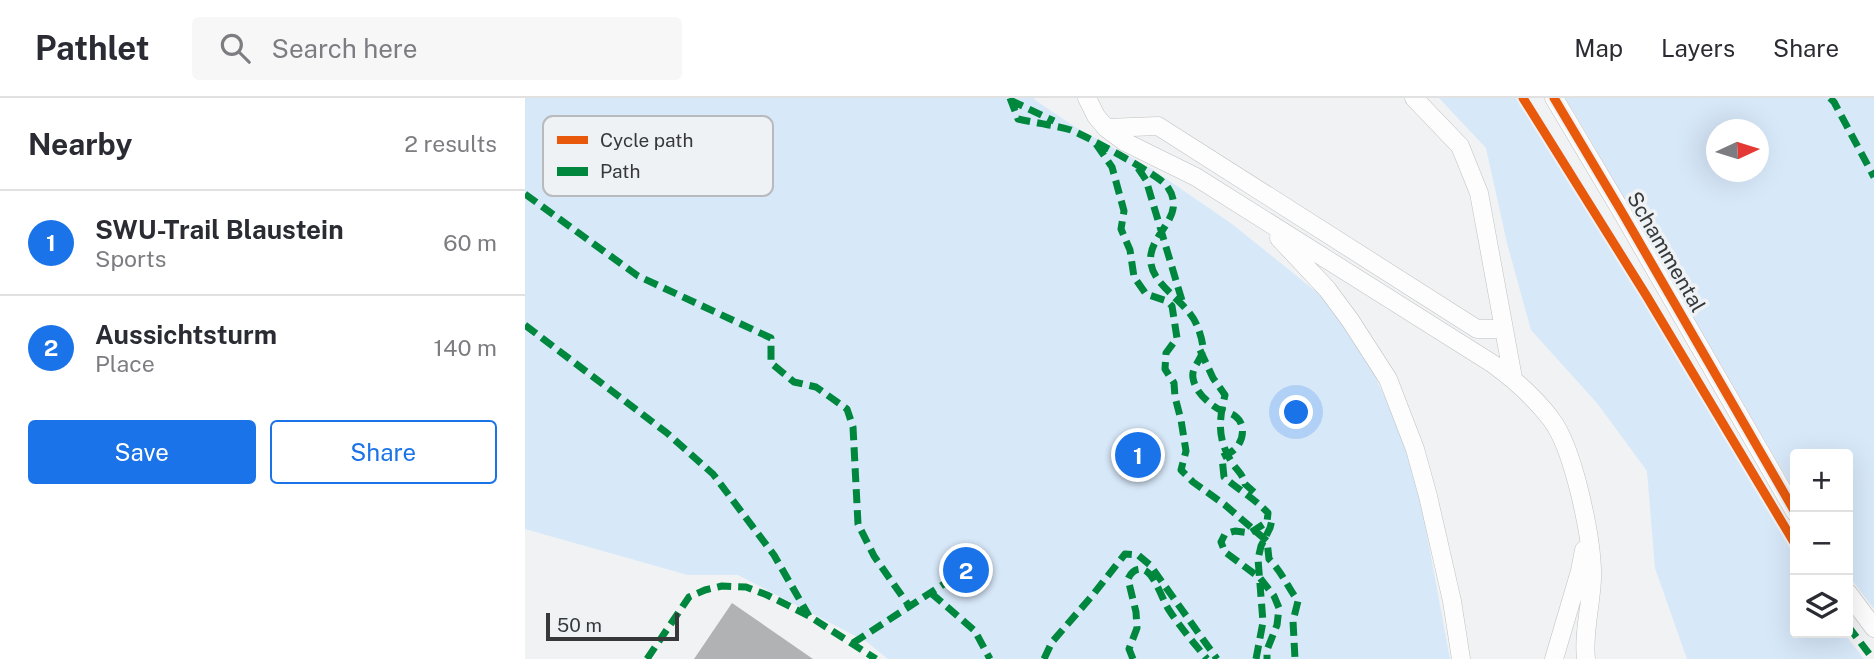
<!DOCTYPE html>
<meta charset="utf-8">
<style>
:root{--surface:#fff;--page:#f7f7f7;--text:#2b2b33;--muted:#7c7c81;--line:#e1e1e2;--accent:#1a73e8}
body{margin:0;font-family:"Public Sans",sans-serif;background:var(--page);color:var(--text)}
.controls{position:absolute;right:21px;bottom:21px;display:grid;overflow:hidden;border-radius:7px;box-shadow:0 7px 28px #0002}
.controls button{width:63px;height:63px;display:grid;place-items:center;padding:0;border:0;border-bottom:2px solid var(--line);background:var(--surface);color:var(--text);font:35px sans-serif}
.compass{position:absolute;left:1181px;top:21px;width:63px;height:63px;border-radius:50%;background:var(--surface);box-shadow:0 7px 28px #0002;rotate:86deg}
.scale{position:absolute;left:21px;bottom:18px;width:133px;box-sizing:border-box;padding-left:7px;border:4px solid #37383a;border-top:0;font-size:19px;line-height:24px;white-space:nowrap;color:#37383a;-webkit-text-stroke:5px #eff2f5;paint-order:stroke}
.you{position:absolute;left:772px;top:315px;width:24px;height:24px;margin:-18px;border:5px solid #fff;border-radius:50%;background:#1a73e8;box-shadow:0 0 0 10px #1a73e833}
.badge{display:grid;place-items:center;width:46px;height:46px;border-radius:50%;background:var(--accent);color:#fff;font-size:23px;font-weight:700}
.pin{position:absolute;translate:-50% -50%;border:4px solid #fff;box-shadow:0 2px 7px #0006}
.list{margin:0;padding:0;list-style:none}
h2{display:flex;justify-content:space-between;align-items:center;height:91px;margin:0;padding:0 28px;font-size:30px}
h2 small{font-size:23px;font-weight:400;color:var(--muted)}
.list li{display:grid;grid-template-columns:46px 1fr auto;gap:21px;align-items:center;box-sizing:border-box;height:105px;padding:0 28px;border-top:2px solid var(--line)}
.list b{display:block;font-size:26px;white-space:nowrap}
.list p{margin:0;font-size:23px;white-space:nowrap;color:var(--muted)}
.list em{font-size:23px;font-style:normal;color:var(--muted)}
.actions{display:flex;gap:14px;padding:21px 28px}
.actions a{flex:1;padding:16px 0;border:2px solid var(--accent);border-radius:7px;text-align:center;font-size:24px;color:var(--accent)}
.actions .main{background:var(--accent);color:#fff}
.icon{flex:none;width:38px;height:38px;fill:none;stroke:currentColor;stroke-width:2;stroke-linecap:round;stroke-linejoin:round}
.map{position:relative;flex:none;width:1349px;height:561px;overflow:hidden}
header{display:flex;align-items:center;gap:42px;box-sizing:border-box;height:98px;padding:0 35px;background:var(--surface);border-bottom:2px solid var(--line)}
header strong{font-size:33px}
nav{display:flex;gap:38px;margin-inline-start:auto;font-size:24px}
.search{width:490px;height:63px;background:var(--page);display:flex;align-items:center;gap:18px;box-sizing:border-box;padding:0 24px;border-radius:7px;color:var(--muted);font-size:26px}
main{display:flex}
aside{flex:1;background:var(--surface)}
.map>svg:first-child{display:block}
</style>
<header>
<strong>Pathlet</strong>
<div class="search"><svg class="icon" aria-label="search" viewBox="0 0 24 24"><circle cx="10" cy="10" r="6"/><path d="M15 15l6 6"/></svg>Search here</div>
<nav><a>Map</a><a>Layers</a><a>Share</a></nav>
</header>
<main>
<aside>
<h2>Nearby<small>2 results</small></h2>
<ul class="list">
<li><span class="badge">1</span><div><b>SWU-Trail Blaustein</b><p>Sports</p></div><em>60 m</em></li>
<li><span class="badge">2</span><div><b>Aussichtsturm</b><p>Place</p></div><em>140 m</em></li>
</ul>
<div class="actions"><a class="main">Save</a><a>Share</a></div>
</aside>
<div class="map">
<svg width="1349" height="561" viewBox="0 0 1349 561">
<rect width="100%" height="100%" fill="#f0f2f4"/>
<path fill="#d7e8f9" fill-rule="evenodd" d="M 0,0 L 509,0 L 510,2 L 550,29 L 627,71 L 707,126 L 794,196 L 839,255 L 887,357 L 925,561 L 363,561 L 342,544 L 213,477 L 163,477 L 0,431 Z
M 914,0 L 991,0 L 1116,200 L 1270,459 L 1270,535 L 1319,535 L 1339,561 L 1162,561 L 1130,470 L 1122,373 L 1072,305 L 1006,232 L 982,145 L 961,50 Z
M 1038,0 L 1349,0 L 1349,511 L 1323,477 L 1323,356 L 1270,356 L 1270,394 L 1049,14 ZM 1192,32 L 1234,32 L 1234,74 L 1192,74 Z"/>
<path fill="#b1b2b3" d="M 207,505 L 288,561 L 169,561 Z"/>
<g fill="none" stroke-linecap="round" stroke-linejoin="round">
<defs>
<path id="minor" d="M 562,0 L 571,18 L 581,30 L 600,44 L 671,79 L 968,266 C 990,282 1010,300 1026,321 C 1049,351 1068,443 1067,481 C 1066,507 1058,535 1061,561
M 889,0 L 935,48 L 954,95 L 988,280
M 1029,0 L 1098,116 L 1270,414
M 581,30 L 633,28 L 952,231 L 979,231
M 754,140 L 802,191 L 825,222 L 863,281 L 890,351 L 903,398 L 927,503 L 936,561
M 1323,495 L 1349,530
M 1029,561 L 1055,473 L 1059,452"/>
</defs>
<use href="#minor" stroke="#bfc0c1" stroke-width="19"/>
<path stroke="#d2d2d3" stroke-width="3.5" stroke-dasharray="5 5" stroke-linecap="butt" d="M 439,473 L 441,472"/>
<use href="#minor" stroke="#fdfdfd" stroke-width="18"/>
<path stroke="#00873e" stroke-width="7" stroke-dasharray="14 7" stroke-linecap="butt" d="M 485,0 L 493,21 C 510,25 529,27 546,32 C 561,38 634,77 642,88 C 662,116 630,132 626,156 C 621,187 663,201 673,230 C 675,235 678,245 678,251 C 677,262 666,269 668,280 C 670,294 684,306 695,312 C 700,314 706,315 710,318 C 721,326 719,342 710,351 C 707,354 701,357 697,359 L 699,379 C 714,392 730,401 743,415 L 742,424 L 725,435 L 710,433 L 700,436 L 696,444 L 700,454 L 735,480 L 749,498 L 754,510 L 752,527 L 742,552 L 742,561
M 1305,0 L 1309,4 L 1349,79
M 485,2 L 529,23
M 571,46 L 587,69 L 599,113 L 596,131 L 605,152 L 609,179 L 621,196 L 642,203 L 647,208 L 652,240 L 641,255 L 640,271 L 649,285 L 650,299 L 656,322 L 661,353 L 656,372 L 668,384 L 700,407 L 742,443 L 744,461 C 757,474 762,488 773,503 L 768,523 L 770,561
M 613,70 L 621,82 L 658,206
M 0,96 L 113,178 L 246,240 L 246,265 L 269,284 L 291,289 L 322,311 L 328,329 L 333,426 L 349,458 L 384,508
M 0,227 L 142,335 L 188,376 L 249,457 L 284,518
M 675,252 L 688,280 L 700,297 C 694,322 692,340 706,363 C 712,373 717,374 720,386 L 729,394
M 406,495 L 450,533 L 465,561
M 1323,528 L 1348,561
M 328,545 L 439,473
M 122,561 L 164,499 L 180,492 L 197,488 L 221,489 L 242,497 L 284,518 L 351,561
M 519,561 L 527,544 L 567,498 L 600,456 L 613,457 L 625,467 L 692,561
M 608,561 L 604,551 L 612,530 L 611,514 L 603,481 C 606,474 613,468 621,473 C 630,478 638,503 644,512 C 655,529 669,545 682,561
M 731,561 L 738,524 L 733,461 L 736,448 L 745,430 L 748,418"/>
<defs>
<path id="cycleway" d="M 998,0 L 1121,197 L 1270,446
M 1029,0 L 1098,116 L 1270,414"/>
</defs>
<use href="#cycleway" stroke="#eff2f5" stroke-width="13"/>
<use href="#cycleway" stroke="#e8590c" stroke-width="9"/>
</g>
<g text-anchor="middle" stroke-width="7" stroke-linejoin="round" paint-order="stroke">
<g font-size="21" fill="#37383a" stroke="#eff2f5">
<text transform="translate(1141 154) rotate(60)" y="7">Schammental</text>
</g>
</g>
<rect x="18" y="18" width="230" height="80" rx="10" fill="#eff2f5" stroke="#b8babd" stroke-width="2"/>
<rect x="32" y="38" width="31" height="8" fill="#e8590c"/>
<rect x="32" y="69" width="31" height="9" fill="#00873e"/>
<g font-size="19" fill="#37383a">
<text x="75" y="49">Cycle path</text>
<text x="75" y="80">Path</text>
</g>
</svg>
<div class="controls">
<button>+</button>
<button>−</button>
<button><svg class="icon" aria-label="layers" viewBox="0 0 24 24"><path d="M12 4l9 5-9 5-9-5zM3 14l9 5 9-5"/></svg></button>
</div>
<svg class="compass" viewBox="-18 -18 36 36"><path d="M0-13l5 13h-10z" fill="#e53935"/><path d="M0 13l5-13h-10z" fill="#7c7c81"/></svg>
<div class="scale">50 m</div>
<div class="you"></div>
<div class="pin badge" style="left:613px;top:357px">1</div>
<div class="pin badge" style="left:441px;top:472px">2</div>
</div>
</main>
